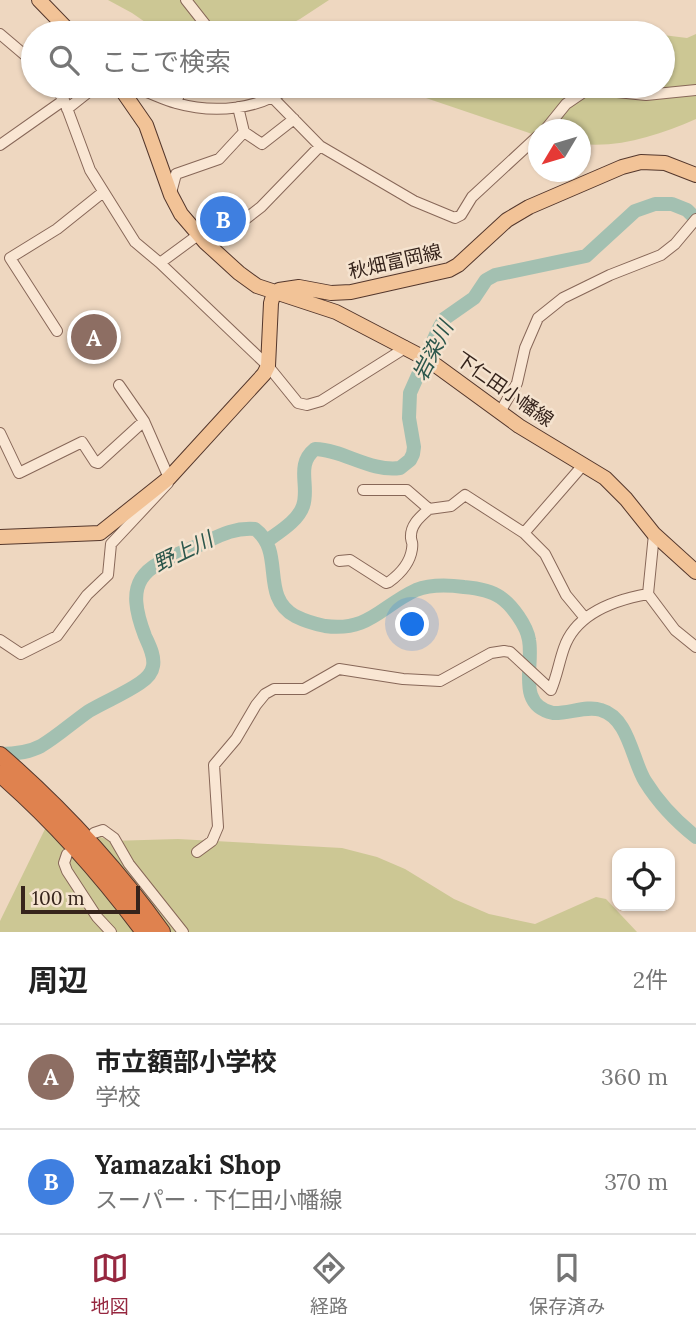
<!DOCTYPE html>
<html lang="ja">
<meta charset="utf-8">
<style>
:root{--surface:#fff;--page:#f2f2f2;--text:#222;--muted:#767676;--line:#e0e0e0;--accent:#96273f}
body{margin:0;font-family:Lora,"Noto Sans JP",serif;background:var(--page);color:var(--text)}
.controls{position:absolute;right:21px;bottom:21px;display:grid;overflow:hidden;border-radius:14px;box-shadow:0 2px 5px #0004}
.controls button{width:63px;height:63px;display:grid;place-items:center;padding:0;border:0;border-bottom:2px solid var(--line);background:var(--surface);color:var(--text);font:35px sans-serif}
.compass{position:absolute;left:528px;top:119px;width:63px;height:63px;border-radius:50%;background:var(--surface);box-shadow:0 2px 5px #0004;rotate:232deg}
.scale{position:absolute;left:21px;bottom:18px;width:119px;box-sizing:border-box;padding-left:7px;border:4px solid #36241c;border-top:0;font-size:19px;line-height:24px;white-space:nowrap;color:#36241c;-webkit-text-stroke:5px #f5e3cf;paint-order:stroke}
.you{position:absolute;left:413px;top:625px;width:24px;height:24px;margin:-18px;border:5px solid #fff;border-radius:50%;background:#1a73e8;box-shadow:0 0 0 10px #1a73e833}
.badge{display:grid;place-items:center;width:46px;height:46px;border-radius:50%;background:var(--accent);color:#fff;font-size:23px;font-weight:700}
.pin{position:absolute;translate:-50% -50%;border:4px solid #fff;box-shadow:0 2px 7px #0006}
.list{margin:0;padding:0;list-style:none}
h2{display:flex;justify-content:space-between;align-items:center;height:91px;margin:0;padding:0 28px;font-size:30px}
h2 small{font-size:23px;font-weight:400;color:var(--muted)}
.list li{display:grid;grid-template-columns:46px 1fr auto;gap:21px;align-items:center;box-sizing:border-box;height:105px;padding:0 28px;border-top:2px solid var(--line)}
.list b{display:block;font-size:26px;white-space:nowrap}
.list p{margin:0;font-size:23px;white-space:nowrap;color:var(--muted)}
.list em{font-size:23px;font-style:normal;color:var(--muted)}
.icon{flex:none;width:38px;height:38px;fill:none;stroke:currentColor;stroke-width:2;stroke-linecap:round;stroke-linejoin:round}
.map{position:relative;flex:none;width:696px;height:932px;overflow:hidden}
.search{position:absolute;background:var(--surface);box-shadow:0 2px 5px #0004;left:21px;right:21px;top:21px;height:77px;display:flex;align-items:center;gap:18px;box-sizing:border-box;padding:0 24px;border-radius:38px;color:var(--muted);font-size:26px}
.sheet{height:301px;background:var(--surface)}
nav{display:flex;justify-content:space-around;align-items:center;box-sizing:border-box;height:98px;border-top:2px solid var(--line);background:var(--surface);font-size:19px;color:var(--muted)}
nav a{display:grid;justify-items:center;gap:4px}
nav .on{color:var(--accent)}
.map>svg:first-child{display:block}
</style>
<div class="map">
<svg width="696" height="932" viewBox="0 0 696 932">
<rect width="100%" height="100%" fill="#eed7c0"/>
<path fill="#ccc794" d="M 108,0 L 329,0 L 300,19 L 273,33 L 161,33 L 132,13 Z
M 696,34 L 696,119 C 659,135 621,148 581,144 L 580,130 L 538,130 L 538,136 L 423,97 L 381,86 L 663,86 L 663,35 L 687,38 Z
M 66,822 L 110,841 L 178,839 L 342,848 L 377,857 L 405,869 L 454,899 L 489,914 L 535,924 L 596,897 L 606,899 L 637,932 L 0,932 L 0,921 L 45,829 Z"/>
<g fill="none" stroke-linecap="round" stroke-linejoin="round">
<path stroke="#a3c0b1" stroke-width="14" d="M 267,541 C 279,532 298,521 303,506 C 310,486 295,465 315,449 C 344,450 370,472 400,468 L 410,460 L 413,454 L 414,447 L 409,418 L 410,393 L 438,330 L 444,319 L 474,298 L 486,280 L 495,275 L 586,256 L 635,211 L 655,204 L 672,204 L 687,210 L 696,219
M 0,754 C 14,754 28,753 41,746 C 58,736 73,722 89,711 C 106,701 124,694 140,683 C 146,679 152,673 153,666 C 155,656 149,645 145,636 C 124,581 141,568 190,549 C 213,540 229,527 255,529 C 286,552 259,596 295,616 C 305,621 315,624 325,626 C 369,632 381,606 416,590 C 431,584 449,585 464,587 C 475,588 490,590 500,597 C 512,605 527,626 529,640 C 534,666 516,705 553,713 C 568,714 587,705 601,710 C 629,718 632,760 645,781 C 658,802 677,822 696,837"/>
</g>
<path fill="#cd8875" d="M 219,203 L 229,216 L 232,214 L 235,217 L 218,227 L 205,212 Z"/>
<g fill="none" stroke-linecap="round" stroke-linejoin="round">
<defs>
<path id="minor" d="M 186,0 L 212,33
M 0,34 L 33,62
M 54,86 L 64,100 L 90,170 L 135,242 L 160,263 L 268,366 L 298,403 L 307,405 L 321,401 L 402,350 L 405,346
M 119,86 C 140,86 157,98 176,103 C 214,114 259,110 291,86
M 267,86 L 273,98 L 320,146 L 414,201 L 455,218 L 461,215 L 472,197 L 538,136
M 176,103 L 182,86
M 238,107 L 244,132
M 67,109 L 96,86
M 545,130 L 566,104 L 588,89 L 646,95 L 696,90
M 0,145 L 64,100
M 171,193 L 176,174 L 219,159 L 244,132 L 262,144 L 294,119
M 205,242 L 234,228 L 261,207 L 320,146
M 160,263 L 198,235
M 57,331 L 10,258 L 57,229 L 102,193
M 500,412 L 517,383 L 525,348 L 538,318 L 563,298 L 610,275 L 661,255 L 675,244 L 696,219
M 0,433 L 19,473 L 82,442 L 95,462 L 98,463 L 144,421
M 363,490 L 407,490 L 429,509 L 451,506 L 465,495 L 524,533 L 584,464
M 524,533 L 545,554 L 566,595 L 585,618
M 654,534 L 648,594 L 675,630 L 696,647
M 339,561 L 350,560 L 386,583 L 389,582 C 400,574 410,563 412,549 C 413,541 412,545 411,538 C 410,525 420,517 429,509
M 0,640 L 21,654 L 57,636 L 87,595 L 108,575 L 111,544 L 168,483 L 169,478 L 144,421 L 119,385
M 94,833 L 103,830 L 114,838 L 129,864 L 183,932
M 197,852 L 212,841 L 218,827 L 214,765 L 236,739 L 256,705 L 265,694 L 274,689 L 304,689 L 339,669 L 403,679 L 440,681 L 491,653 L 504,651 L 510,652 L 551,690 C 557,676 559,662 564,648 C 576,613 614,600 648,594
M 67,854 L 64,863 L 67,871 L 97,917 L 111,932"/>
<path id="major" d="M 39,0 L 71,33
M 119,86 L 146,125 L 171,195 L 181,214 L 205,242 L 239,273 L 257,286 L 336,312 L 430,361 L 519,426 L 605,478 L 626,499 L 654,534 L 696,572
M 279,290 L 299,287 L 331,293 L 351,292 L 449,270 L 458,265 L 507,220 L 529,207 L 622,167 L 641,162 L 665,163 L 696,175
M 0,537 L 100,533 L 169,478 L 264,374 L 268,366 L 271,303 L 274,292"/>
<path id="highway" d="M 0,755 C 61,808 115,866 162,932
M 0,774 C 54,821 101,874 144,932"/>
</defs>
<use href="#minor" stroke="#876758" stroke-width="12"/>
<use href="#major" stroke="#54372c" stroke-width="16"/>
<use href="#highway" stroke="#54372c" stroke-width="18"/>
<use href="#minor" stroke="#f9e6d3" stroke-width="10"/>
<use href="#major" stroke="#f2c397" stroke-width="14"/>
<use href="#highway" stroke="#df824f" stroke-width="16"/>
</g>
<g text-anchor="middle" stroke-width="5" stroke-linejoin="round" paint-order="stroke">
<g font-size="19" fill="#36241c" stroke="#f5e3cf">
<text transform="translate(395 261) rotate(-13)" y="7">秋畑富岡線</text>
<text transform="translate(505 389) rotate(35)" y="7">下仁田小幡線</text>
</g>
<g font-size="21" font-style="italic" fill="#2b564b" stroke="#f5e3cf">
<text transform="translate(433 351) rotate(-63)" y="7">岩染川</text>
<text transform="translate(183 552) rotate(-26)" y="7">野上川</text>
</g>
</g>
</svg>
<div class="controls">
<button><svg class="icon" aria-label="locate" viewBox="0 0 24 24"><circle cx="12" cy="12" r="6"/><path d="M12 2v4M12 18v4M2 12h4M18 12h4"/></svg></button>
</div>
<svg class="compass" viewBox="-18 -18 36 36"><path d="M0-13l5 13h-10z" fill="#e53935"/><path d="M0 13l5-13h-10z" fill="#767676"/></svg>
<div class="scale">100 m</div>
<div class="you"></div>
<div class="pin badge" style="left:94px;top:337px;background:#8d6e63">A</div>
<div class="pin badge" style="left:223px;top:219px;background:#3f7fe0">B</div>
<div class="search"><svg class="icon" aria-label="search" viewBox="0 0 24 24"><circle cx="10" cy="10" r="6"/><path d="M15 15l6 6"/></svg>ここで検索</div>
</div>
<section class="sheet">
<h2>周辺<small>2件</small></h2>
<ul class="list">
<li><span class="badge" style="background:#8d6e63">A</span><div><b>市立額部小学校</b><p>学校</p></div><em>360 m</em></li>
<li><span class="badge" style="background:#3f7fe0">B</span><div><b>Yamazaki Shop</b><p>スーパー · 下仁田小幡線</p></div><em>370 m</em></li>
</ul>
</section>
<nav>
<a class="on"><svg class="icon" aria-label="map" viewBox="0 0 24 24"><path d="M3 6l6-2 6 2 6-2v14l-6 2-6-2-6 2zM9 4v14M15 6v14"/></svg>地図</a>
<a><svg class="icon" aria-label="directions" viewBox="0 0 24 24"><path d="M12 3l9 9-9 9-9-9zM9 14v-3h6M13 9l2 2-2 2"/></svg>経路</a>
<a><svg class="icon" aria-label="saved" viewBox="0 0 24 24"><path d="M7 4h10v16l-5-4-5 4z"/></svg>保存済み</a>
</nav>
